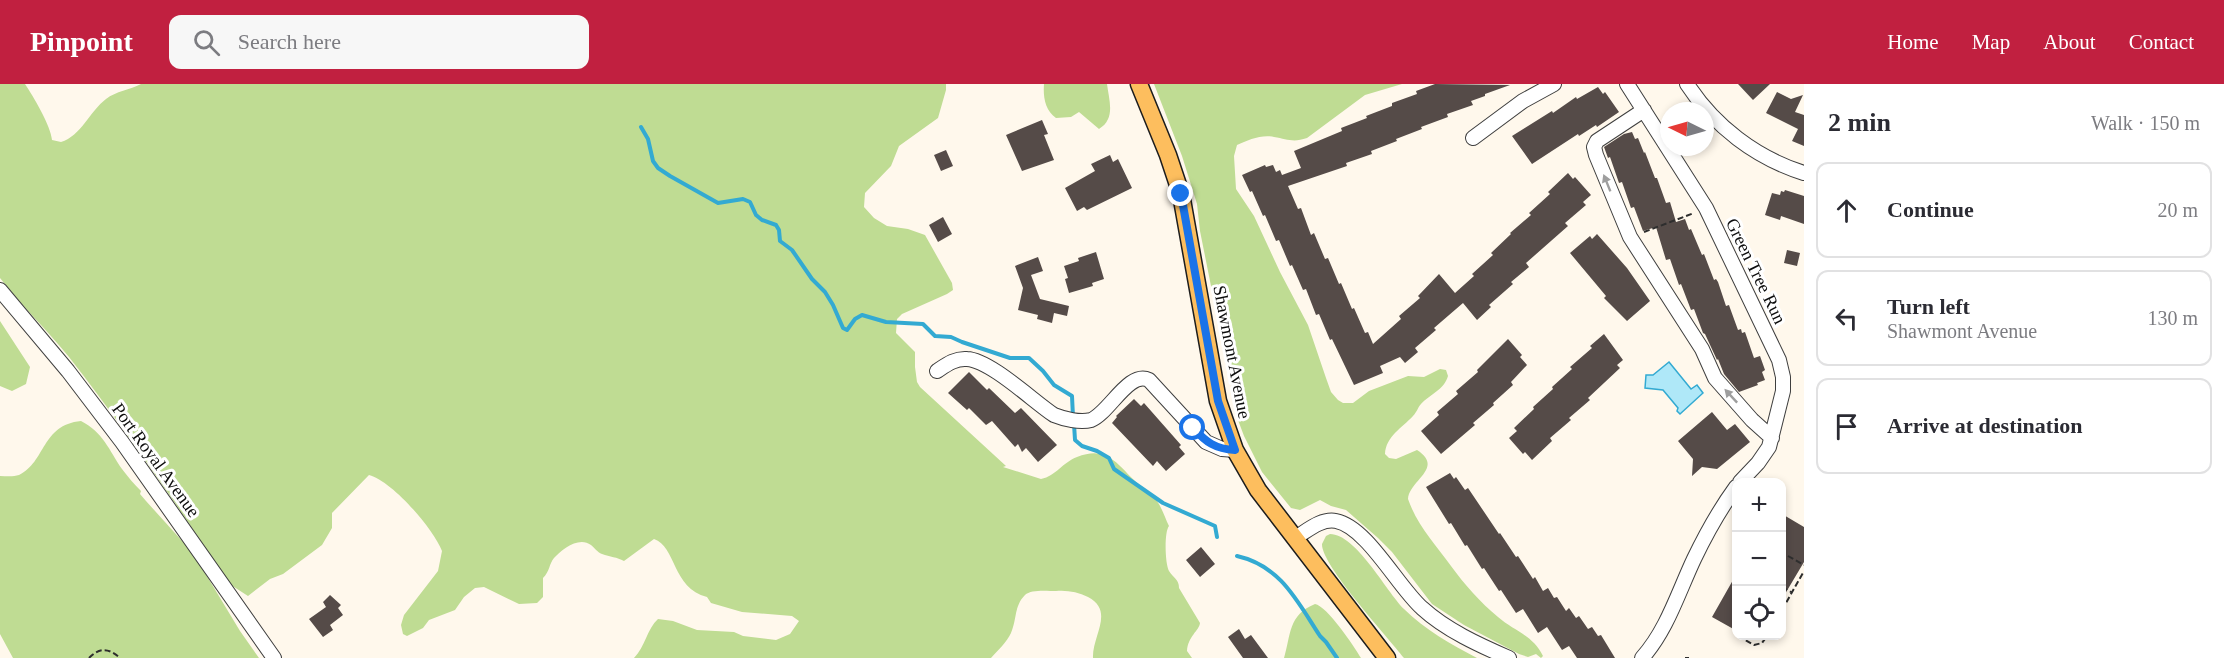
<!DOCTYPE html>
<meta charset="utf-8">
<style>
:root{--surface:#fff;--page:#f7f7f7;--text:#2b2b33;--muted:#7c7c81;--line:#e1e1e2;--accent:#c12040}
body{margin:0;font-family:Georgia,serif;background:var(--page);color:var(--text)}
.controls{position:absolute;right:18px;bottom:18px;display:grid;overflow:hidden;border-radius:12px;box-shadow:0 3px 9px #0003}
.controls button{width:54px;height:54px;display:grid;place-items:center;padding:0;border:0;border-bottom:2px solid var(--line);background:var(--surface);color:var(--text);font:30px sans-serif}
.compass{position:absolute;left:1660px;top:18px;width:54px;height:54px;border-radius:50%;background:var(--surface);box-shadow:0 3px 9px #0003;rotate:275deg}
.stop{position:absolute;width:18px;height:18px;margin:-14px;border:4px solid #1a73e8;border-radius:50%;background:#fff}
.stop.end{background:#1a73e8;border-color:#fff;box-shadow:0 2px 6px #0008}
.list{margin:0;padding:0;list-style:none}
h2{display:flex;justify-content:space-between;align-items:center;height:78px;margin:0;padding:0 24px;font-size:26px}
h2 small{font-size:20px;font-weight:400;color:var(--muted)}
.list li{display:grid;grid-template-columns:39px 1fr auto;gap:18px;align-items:center;box-sizing:border-box;height:96px;margin:0 12px 12px;padding:0 12px;border:2px solid var(--line);border-radius:12px}
.list b{display:block;font-size:22px;white-space:nowrap}
.list p{margin:0;font-size:20px;white-space:nowrap;color:var(--muted)}
.list em{font-size:20px;font-style:normal;color:var(--muted)}
.icon{flex:none;width:33px;height:33px;fill:none;stroke:currentColor;stroke-width:2;stroke-linecap:round;stroke-linejoin:round}
.map{position:relative;flex:none;width:1804px;height:574px;overflow:hidden}
header{display:flex;align-items:center;gap:36px;box-sizing:border-box;height:84px;padding:0 30px;background:var(--accent);color:#fff}
header strong{font-size:28px}
nav{display:flex;gap:33px;margin-inline-start:auto;font-size:21px}
.search{width:420px;height:54px;background:var(--page);display:flex;align-items:center;gap:15px;box-sizing:border-box;padding:0 21px;border-radius:12px;color:var(--muted);font-size:22px}
main{display:flex}
aside{flex:1;background:var(--surface)}
.map>svg:first-child{display:block}
</style>
<header>
<strong>Pinpoint</strong>
<div class="search"><svg class="icon" aria-label="search" viewBox="0 0 24 24"><circle cx="10" cy="10" r="6"/><path d="M15 15l6 6"/></svg>Search here</div>
<nav><a>Home</a><a>Map</a><a>About</a><a>Contact</a></nav>
</header>
<main>
<div class="map">
<svg width="1804" height="574" viewBox="0 0 1804 574">
<rect width="100%" height="100%" fill="#fff8ec"/>
<path fill="#bfdc93" d="M 0,0 L 25,0 C 33,12 51,42 52,56 L 61,58 C 81,52 90,27 106,15 C 116,7 130,6 141,0 L 946,0 L 946,6 L 938,34 L 899,62 L 891,82 L 865,109 L 864,123 L 874,134 L 887,142 L 908,145 L 925,151 L 952,199 L 953,206 L 947,210 L 902,230 L 897,235 L 896,249 L 915,268 L 915,283 L 917,298 L 920,303 L 1006,382 L 1003,383 L 1041,395 C 1056,392 1063,378 1077,373 C 1107,361 1117,380 1136,398 C 1143,405 1152,408 1157,417 C 1162,424 1165,434 1169,442 C 1164,448 1165,480 1169,487 C 1173,494 1179,495 1179,504 L 1200,539 C 1199,547 1188,552 1187,567 L 1192,574 L 1093,574 C 1092,552 1115,527 1088,513 C 1078,508 1067,506 1056,507 C 1048,507 1031,505 1025,511 C 1014,522 1017,535 1011,549 C 1007,558 998,566 991,574 L 634,574 C 645,563 647,545 658,535 L 673,537 L 697,546 L 734,548 L 743,552 L 776,556 L 790,550 L 799,537 L 792,532 L 742,528 L 711,519 L 707,513 C 672,504 676,462 654,455 L 624,477 C 617,473 610,473 602,470 C 597,468 595,464 591,461 C 579,452 562,465 554,474 C 549,480 550,487 543,494 L 543,513 L 537,519 L 519,520 L 484,503 L 475,504 L 464,513 L 455,526 L 429,536 L 423,544 L 407,552 L 403,550 L 401,541 L 404,531 L 438,487 L 442,467 C 433,444 392,397 369,391 L 332,429 L 332,444 L 322,461 L 283,490 L 270,495 L 248,512 L 231,501 C 178,424 127,347 69,273 C 47,246 22,222 0,194 Z
M 1044,0 L 1107,0 C 1109,16 1116,35 1099,45 L 1079,28 L 1071,33 L 1056,34 C 1045,26 1043,13 1044,0 Z
M 1154,0 L 1402,0 L 1365,11 L 1307,54 C 1293,59 1287,55 1274,53 C 1262,50 1248,56 1237,61 L 1234,72 L 1236,105 L 1254,132 L 1280,188 L 1308,241 L 1326,294 L 1331,308 L 1338,316 L 1343,319 L 1353,319 L 1369,307 L 1408,292 L 1424,293 L 1440,285 L 1446,286 L 1448,292 C 1444,306 1430,310 1421,320 C 1418,323 1417,328 1413,332 C 1402,344 1386,352 1385,370 L 1389,374 L 1396,375 L 1417,366 C 1445,384 1409,396 1408,415 C 1417,441 1435,460 1451,482 C 1465,501 1480,518 1498,533 C 1514,547 1533,551 1543,572 L 1541,574 L 1536,570 L 1528,573 L 1519,570 L 1464,541 L 1432,520 L 1392,468 L 1378,454 L 1346,426 L 1331,422 L 1320,416 L 1300,426 L 1291,424 L 1262,388 L 1244,352 L 1235,328 L 1228,269 L 1215,222 L 1200,147 L 1197,120 L 1182,72 Z
M 0,237 L 30,283 L 26,300 L 12,307 L 0,302 Z
M 81,337 C 103,348 109,366 122,385 C 128,393 134,400 141,407 L 140,410 L 146,417 L 193,469 L 240,547 L 259,574 L 13,574 L 0,550 L 0,392 C 6,392 13,393 19,391 C 46,378 41,341 81,337 Z
M 1330,450 C 1356,450 1386,507 1404,525 C 1425,546 1451,560 1477,574 L 1404,574 C 1388,553 1321,481 1322,460 L 1326,452 Z
M 1315,520 C 1327,522 1354,562 1361,574 L 1284,574 C 1291,551 1288,531 1315,520 Z"/>
<path fill="#afe8f8" stroke="#33aad2" stroke-width="1.5" d="M 1669,278 L 1691,305 L 1697,301 L 1703,309 L 1680,330 L 1677,327 L 1678,324 L 1663,306 L 1645,304 L 1646,291 L 1653,291 Z"/>
<g fill="none" stroke-linecap="round" stroke-linejoin="round">
<path stroke="#33aad2" stroke-width="4" d="M 641,43 L 648,55 L 653,77 L 658,84 L 670,92 L 718,119 L 743,115 L 750,118 L 756,131 L 762,136 L 776,141 L 779,146 L 780,157 L 792,166 L 812,195 L 825,208 L 833,221 L 843,244 L 847,246 L 855,235 L 862,231 L 886,238 L 923,240 L 935,252 L 951,253 L 962,258 L 1010,274 L 1029,274 L 1043,287 L 1054,301 L 1072,312 L 1073,333
M 1074,340 L 1075,356 L 1082,362 L 1097,367 L 1109,374 L 1114,385 L 1163,419 L 1215,442 L 1217,453
M 1237,472 C 1281,482 1297,517 1320,552 L 1326,558 L 1337,574"/>
</g>
<path fill="#554b48" d="M 1435,0 L 1510,1 L 1485,10 L 1485,12 L 1471,17 L 1473,21 L 1447,30 L 1448,33 L 1421,43 L 1422,45 L 1396,55 L 1397,57 L 1371,67 L 1372,70 L 1346,79 L 1347,82 L 1288,102 L 1298,125 L 1301,124 L 1311,151 L 1314,149 L 1325,175 L 1328,174 L 1339,200 L 1341,199 L 1352,225 L 1354,224 L 1365,249 L 1368,248 L 1373,260 L 1401,235 L 1399,232 L 1420,214 L 1418,212 L 1439,190 L 1455,209 L 1474,192 L 1472,190 L 1493,171 L 1491,169 L 1511,150 L 1510,149 L 1531,131 L 1529,129 L 1550,110 L 1548,108 L 1568,89 L 1573,95 L 1575,93 L 1591,111 L 1583,118 L 1586,121 L 1565,139 L 1568,142 L 1526,179 L 1529,183 L 1511,198 L 1513,200 L 1489,221 L 1491,223 L 1477,236 L 1463,219 L 1434,244 L 1436,246 L 1415,264 L 1418,268 L 1405,279 L 1400,273 L 1380,282 L 1383,289 L 1354,301 L 1332,255 L 1330,256 L 1319,230 L 1316,231 L 1306,205 L 1303,206 L 1292,181 L 1290,182 L 1279,156 L 1276,157 L 1265,131 L 1263,132 L 1252,107 L 1250,108 L 1242,91 L 1265,81 L 1266,83 L 1273,81 L 1276,88 L 1280,86 L 1282,91 L 1301,84 L 1294,67 L 1342,47 L 1341,44 L 1367,34 L 1366,32 L 1392,22 L 1392,19 L 1417,10 L 1416,7 Z
M 1738,0 L 1770,0 L 1753,16 Z
M 1598,3 L 1603,10 L 1605,8 L 1619,28 L 1597,43 L 1596,41 L 1579,52 L 1578,50 L 1532,80 L 1512,52 L 1552,27 L 1553,29 L 1576,13 L 1577,15 Z
M 1777,8 L 1791,15 L 1803,11 L 1795,28 L 1804,31 L 1804,62 L 1792,57 L 1798,45 L 1766,29 Z
M 1042,36 L 1048,50 L 1044,51 L 1054,76 L 1022,87 L 1006,51 Z
M 1632,48 L 1635,55 L 1638,54 L 1644,69 L 1645,68 L 1655,94 L 1657,94 L 1666,119 L 1670,118 L 1676,138 L 1685,135 L 1689,146 L 1691,145 L 1702,171 L 1704,170 L 1714,196 L 1716,195 L 1718,198 L 1726,222 L 1729,221 L 1730,224 L 1738,246 L 1741,245 L 1742,249 L 1745,248 L 1754,274 L 1760,272 L 1765,286 L 1762,288 L 1765,296 L 1757,299 L 1758,301 L 1739,308 L 1724,290 L 1718,275 L 1717,276 L 1705,250 L 1703,249 L 1694,225 L 1691,226 L 1681,200 L 1679,201 L 1670,175 L 1666,176 L 1656,143 L 1643,147 L 1634,123 L 1631,124 L 1622,98 L 1619,99 L 1610,73 L 1608,74 L 1604,63 L 1624,50 Z
M 946,66 L 953,82 L 941,87 L 934,71 Z
M 1110,71 L 1113,78 L 1118,75 L 1132,104 L 1087,126 L 1084,123 L 1077,127 L 1065,104 L 1095,87 L 1091,80 Z
M 1785,106 L 1804,112 L 1804,140 L 1781,132 L 1780,136 L 1765,131 L 1772,109 L 1780,111 L 1781,107 L 1784,108 Z
M 943,133 L 952,150 L 938,158 L 929,141 Z
M 1597,150 L 1627,184 L 1650,217 L 1627,237 L 1604,214 L 1606,212 L 1570,169 L 1590,152 L 1592,155 Z
M 1787,166 L 1800,169 L 1797,182 L 1784,179 Z
M 1096,168 L 1104,195 L 1092,199 L 1093,202 L 1069,209 L 1065,195 L 1068,194 L 1064,182 L 1079,177 L 1078,174 Z
M 1038,173 L 1043,187 L 1031,191 L 1040,215 L 1069,222 L 1067,232 L 1054,229 L 1052,239 L 1037,235 L 1038,231 L 1018,226 L 1023,204 L 1015,182 Z
M 1604,250 L 1623,276 L 1617,281 L 1620,284 L 1588,314 L 1590,316 L 1569,334 L 1571,336 L 1550,354 L 1552,357 L 1532,376 L 1525,368 L 1523,370 L 1509,354 L 1517,347 L 1514,344 L 1534,325 L 1533,323 L 1553,305 L 1552,303 L 1572,285 L 1570,283 L 1592,264 L 1590,262 Z
M 1508,255 L 1522,271 L 1520,273 L 1527,281 L 1511,298 L 1513,301 L 1493,319 L 1494,321 L 1473,339 L 1475,341 L 1441,370 L 1421,347 L 1439,331 L 1437,328 L 1458,310 L 1456,307 L 1478,288 L 1477,286 Z
M 969,288 L 987,306 L 989,304 L 1015,329 L 1021,324 L 1057,361 L 1038,378 L 1026,364 L 1022,368 L 1018,360 L 1015,363 L 992,337 L 986,341 L 969,324 L 967,326 L 948,309 Z
M 1134,315 L 1141,322 L 1144,319 L 1181,361 L 1179,363 L 1185,370 L 1166,387 L 1157,377 L 1153,382 L 1112,339 L 1117,333 L 1116,332 Z
M 1712,328 L 1727,346 L 1735,340 L 1750,358 L 1717,385 L 1702,383 L 1692,392 L 1693,375 L 1678,357 Z
M 1450,389 L 1454,395 L 1456,393 L 1465,406 L 1468,404 L 1499,450 L 1500,449 L 1516,473 L 1518,472 L 1533,495 L 1535,493 L 1543,507 L 1548,504 L 1554,514 L 1557,513 L 1566,527 L 1569,524 L 1576,534 L 1579,532 L 1588,545 L 1592,543 L 1598,552 L 1601,551 L 1615,574 L 1577,574 L 1569,562 L 1562,566 L 1547,543 L 1538,549 L 1523,525 L 1516,529 L 1501,506 L 1499,507 L 1484,484 L 1482,485 L 1467,461 L 1465,462 L 1451,439 L 1449,440 L 1426,403 Z
M 1782,430 L 1804,443 L 1804,478 L 1782,515 Z
M 1201,463 L 1215,480 L 1200,493 L 1186,476 Z
M 1737,489 L 1737,547 L 1712,533 Z
M 330,511 L 341,521 L 338,524 L 343,531 L 330,541 L 333,546 L 323,553 L 309,535 L 326,523 L 323,518 Z
M 1239,545 L 1245,555 L 1251,551 L 1268,574 L 1243,574 L 1228,553 Z"/>
<g fill="none" stroke-linecap="round" stroke-linejoin="round">
<defs>
<path id="minor" d="M 1627,0 L 1706,124 L 1779,276 L 1783,293 L 1783,307 L 1769,363 L 1758,379 L 1740,398
M 1687,0 C 1714,42 1756,74 1804,89
M 1644,26 L 1597,57 L 1594,63 L 1596,71 L 1630,153 L 1702,265 L 1715,294 L 1752,336 L 1772,354
M 1473,54 L 1523,17 L 1554,0
M 0,206 L 68,287 L 122,358 L 274,574
M 937,287 C 946,281 955,274 967,275 C 990,276 1033,317 1054,331 C 1064,335 1080,339 1091,336 C 1109,329 1129,286 1149,296 L 1206,358 L 1222,365 L 1235,366
M 1295,454 C 1307,447 1321,434 1336,437 C 1367,443 1398,503 1422,524 C 1446,546 1479,561 1509,574
M 1642,574 C 1667,546 1678,509 1694,475 C 1706,450 1720,425 1736,403"/>
<path id="major" d="M 1139,0 L 1168,71 L 1181,110 L 1218,317 L 1235,366 L 1258,406 L 1387,574"/>
</defs>
<use href="#minor" stroke="#3f3f3f" stroke-width="16"/>
<use href="#major" stroke="#1d1d1d" stroke-width="19"/>
<path stroke="#2e2e2e" stroke-width="2" stroke-dasharray="6 3" stroke-linecap="butt" d="M 1644,148 L 1694,129
M 1788,472 L 1804,481
M 1782,503 L 1791,508
M 1782,526 L 1804,487
M 1738,552 L 1754,561 L 1762,559 L 1767,552
M 89,574 C 100,563 109,564 120,574
M 1685,574 L 1689,574"/>
<use href="#minor" stroke="#fff" stroke-width="14"/>
<use href="#major" stroke="#fdbe5e" stroke-width="16"/>
</g>
<defs><path id="oneway-solid" d="M-6-.8H1V-3.2L6.5 0L1 3.2V.8H-6Z" transform="scale(1.5)"/></defs>
<g fill="#9e9e9e">
<use href="#oneway-solid" transform="translate(1607 99) rotate(-112)"/>
<use href="#oneway-solid" transform="translate(1731 312) rotate(-133)"/>
</g>
<g fill="none" stroke-linecap="round" stroke-linejoin="round">
<path stroke="#1a73e8" stroke-width="8" d="M 1181,110 L 1218,317 L 1235,366 C 1215,365 1206,358 1193,344"/>
</g>
<g text-anchor="middle" stroke-width="6" stroke-linejoin="round" paint-order="stroke">
<g font-size="18" fill="#0c0c0c" stroke="#fff">
<text transform="translate(1756 187) rotate(64)" y="6">Green Tree Run</text>
<text transform="translate(1232 268) rotate(79)" y="6">Shawmont Avenue</text>
<text transform="translate(156 376) rotate(54)" y="6">Port Royal Avenue</text>
</g>
</g>
</svg>
<div class="controls">
<button>+</button>
<button>−</button>
<button><svg class="icon" aria-label="locate" viewBox="0 0 24 24"><circle cx="12" cy="12" r="6"/><path d="M12 2v4M12 18v4M2 12h4M18 12h4"/></svg></button>
</div>
<svg class="compass" viewBox="-18 -18 36 36"><path d="M0-13l5 13h-10z" fill="#e53935"/><path d="M0 13l5-13h-10z" fill="#7c7c81"/></svg>
<div class="stop" style="left:1193px;top:344px"></div>
<div class="stop end" style="left:1181px;top:110px"></div>
</div>
<aside>
<h2>2 min<small>Walk · 150 m</small></h2>
<ul class="list">
<li><svg class="icon" aria-label="ahead" viewBox="0 0 24 24"><path d="M12 20V5M6 11l6-6 6 6"/></svg><div><b>Continue</b></div><em>20 m</em></li>
<li><svg class="icon" aria-label="left" viewBox="0 0 24 24"><path d="M17 20v-9H6M10 6l-5 5 5 5"/></svg><div><b>Turn left</b><p>Shawmont Avenue</p></div><em>130 m</em></li>
<li><svg class="icon" aria-label="arrive" viewBox="0 0 24 24"><path d="M6 21V4h12l-3 4 3 4H6"/></svg><div><b>Arrive at destination</b></div></li>
</ul>
</aside>
</main>
